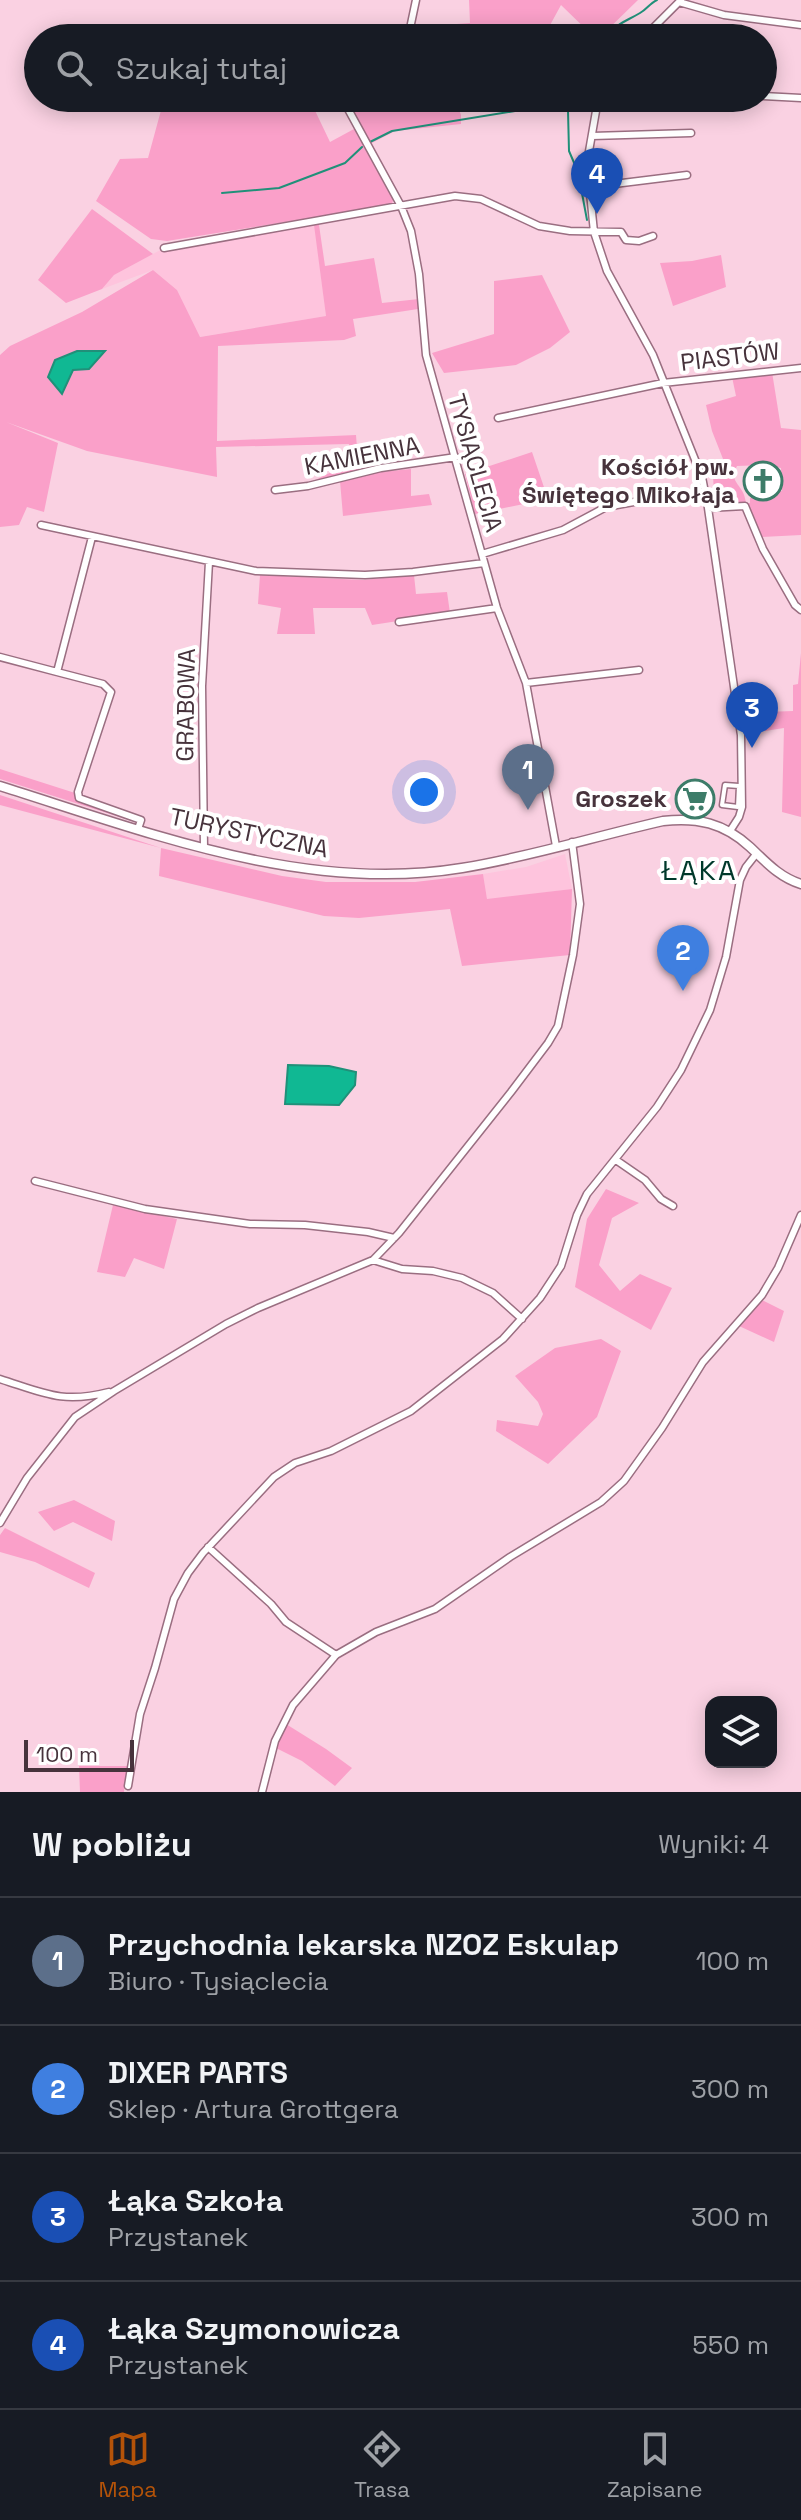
<!DOCTYPE html>
<html lang="pl">
<meta charset="utf-8">
<style>
:root{--surface:#171b24;--page:#20242c;--text:#f1f3f6;--muted:#9ea1a6;--line:#363941;--accent:#b45309}
body{margin:0;font-family:"Space Grotesk",sans-serif;background:var(--page);color:var(--text)}
.controls{position:absolute;right:24px;bottom:24px;display:grid;overflow:hidden;border-radius:16px;box-shadow:0 4px 20px #0003}
.controls button{width:72px;height:72px;display:grid;place-items:center;padding:0;border:0;border-bottom:2px solid var(--line);background:var(--surface);color:var(--text);font:40px sans-serif}
.scale{position:absolute;left:24px;bottom:20px;width:110px;box-sizing:border-box;padding-left:8px;border:4px solid #47333c;border-top:0;font-size:22px;line-height:28px;white-space:nowrap;color:#47333c;-webkit-text-stroke:6px #fff;paint-order:stroke}
.you{position:absolute;left:424px;top:792px;width:28px;height:28px;margin:-20px;border:6px solid #fff;border-radius:50%;background:#1a73e8;box-shadow:0 0 0 12px #1a73e833}
.badge{display:grid;place-items:center;width:52px;height:52px;border-radius:50%;background:var(--accent);color:#fff;font-size:26px;font-weight:700}
.pin{position:absolute;translate:-50% -66px;filter:drop-shadow(0 2px 4px #0008)}
.pin::after{content:'';position:absolute;top:42px;width:28px;height:24px;background:inherit;clip-path:polygon(0 0,100% 0,50% 100%)}
.list{margin:0;padding:0;list-style:none}
h2{display:flex;justify-content:space-between;align-items:center;height:104px;margin:0;padding:0 32px;font-size:34px}
h2 small{font-size:26px;font-weight:400;color:var(--muted)}
.list li{display:grid;grid-template-columns:52px 1fr auto;gap:24px;align-items:center;box-sizing:border-box;height:128px;padding:0 32px;border-top:2px solid var(--line)}
.list b{display:block;font-size:30px;white-space:nowrap}
.list p{margin:0;font-size:26px;white-space:nowrap;color:var(--muted)}
.list em{font-size:26px;font-style:normal;color:var(--muted)}
.icon{flex:none;width:44px;height:44px;fill:none;stroke:currentColor;stroke-width:2;stroke-linecap:round;stroke-linejoin:round}
.map{position:relative;flex:none;width:801px;height:1792px;overflow:hidden}
.search{position:absolute;background:var(--surface);box-shadow:0 4px 20px #0003;left:24px;right:24px;top:24px;height:88px;display:flex;align-items:center;gap:20px;box-sizing:border-box;padding:0 28px;border-radius:44px;color:var(--muted);font-size:30px}
.sheet{height:616px;background:var(--surface)}
nav{display:flex;justify-content:space-around;align-items:center;box-sizing:border-box;height:112px;border-top:2px solid var(--line);background:var(--surface);font-size:22px;color:var(--muted)}
nav a{display:grid;justify-items:center;gap:4px}
nav .on{color:var(--accent)}
.map>svg:first-child{display:block}
</style>
<div class="map">
<svg width="801" height="1792" viewBox="0 0 801 1792">
<rect width="100%" height="100%" fill="#fad1e2"/>
<path fill="#fec4dd" d="M 314,220 L 326,316 L 199,337 L 177,290 L 153,270 L 102,289 L 114,275 L 164,248 Z
M 565,854 L 572,889 L 487,900 L 483,874 L 526,867 Z"/>
<path fill="#faa0c9" fill-rule="evenodd" d="M 469,0 L 638,0 L 599,38 L 595,38 L 561,5 L 543,38 L 413,38 L 415,27 L 470,23 Z
M 193,98 L 309,98 L 330,142 L 354,129 L 393,200 L 392,205 L 167,241 L 151,239 L 96,201 L 120,159 L 148,158 L 163,103 Z
M 347,98 L 368,98 L 372,109 L 455,98 L 461,115 L 461,124 L 395,131 L 370,144 Z
M 92,209 L 153,254 L 114,275 L 102,289 L 66,303 L 38,280 Z
M 314,225 L 319,225 L 325,266 L 374,258 L 382,303 L 419,299 L 418,309 L 353,319 L 356,336 L 344,340 L 218,346 L 217,441 L 356,435 L 359,474 L 411,469 L 411,496 L 429,494 L 432,505 L 343,516 L 340,481 L 309,483 L 346,465 L 349,444 L 216,447 L 217,477 L 87,451 L 6,422 L 58,443 L 44,512 L 27,507 L 19,525 L 0,527 L 0,355 L 10,346 L 82,312 L 153,270 L 177,290 L 200,337 L 326,316 Z
M 721,255 L 726,287 L 673,306 L 660,263 L 692,261 Z
M 542,275 L 570,332 L 550,348 L 516,365 L 444,373 L 432,353 L 494,334 L 494,281 Z
M 772,372 L 781,428 L 801,430 L 801,535 L 761,537 L 747,504 L 714,501 L 713,472 L 725,464 L 712,431 L 706,405 L 736,396 L 732,377 ZM 764,465 L 781,468 L 782,491 L 759,493 L 755,498 L 750,498 L 750,503 L 746,503 C 744,487 736,487 733,474 L 737,466 Z
M 532,452 L 548,499 L 475,514 L 465,474 Z
M 260,575 L 363,580 L 414,575 L 416,594 L 447,592 L 450,613 L 372,625 L 365,608 L 313,608 L 315,634 L 277,634 L 281,608 L 258,604 Z
M 801,653 L 801,817 L 782,812 L 784,728 L 765,731 L 766,712 L 793,711 L 793,685 L 798,684 Z
M 0,769 L 75,793 L 77,801 L 123,815 L 126,819 L 0,779 Z
M 0,795 L 161,848 L 282,876 L 326,882 L 415,882 L 483,874 L 487,899 L 572,889 L 570,955 L 462,966 L 450,909 L 359,918 L 324,916 L 159,876 L 161,848 L 0,805 Z
M 606,1189 L 639,1203 L 612,1218 L 599,1265 L 620,1291 L 640,1274 L 672,1288 L 651,1330 L 575,1287 L 587,1219 Z
M 113,1205 L 177,1219 L 164,1269 L 134,1258 L 125,1277 L 97,1272 Z
M 762,1300 L 784,1311 L 774,1342 L 739,1326 Z
M 601,1339 L 621,1351 L 597,1417 L 548,1464 L 496,1431 L 497,1420 L 538,1426 L 543,1414 L 538,1402 L 515,1376 L 555,1348 Z
M 74,1500 L 115,1521 L 112,1541 L 73,1522 L 54,1531 L 38,1512 Z
M 5,1528 L 95,1573 L 89,1588 L 35,1562 L 0,1552 L 0,1535 Z
M 286,1724 L 326,1749 L 352,1768 L 335,1786 L 302,1761 L 276,1748 Z
M 79,1766 L 127,1766 L 124,1792 L 80,1792 Z"/>
<path fill="#10b893" stroke="#209079" stroke-width="2" d="M 77,351 L 105,351 L 89,369 L 73,370 L 62,394 L 48,377 L 55,360 Z
M 288,1065 L 329,1066 L 356,1072 L 355,1085 L 339,1105 L 285,1104 Z"/>
<g fill="none" stroke-linecap="round" stroke-linejoin="round">
<path stroke="#209079" stroke-width="2" d="M 606,38 C 618,22 625,22 640,13 C 647,9 650,3 657,0
M 573,98 L 568,111 L 569,151 L 578,172 L 587,220
M 370,142 L 392,131 L 515,111 L 525,98
M 222,193 L 279,188 L 345,163 L 362,147"/>
<defs>
<path id="pedestrian" d="M 725,785 L 739,786 L 738,807 L 722,805 Z"/>
<path id="minor" d="M 679,2 L 724,15 L 801,25
M 408,38 L 416,0
M 643,38 L 681,0
M 763,96 L 801,98
M 342,98 L 401,206 L 411,231 L 419,274 L 426,355 L 497,608 L 526,683 L 556,846
M 601,98 L 596,111 L 588,157 L 588,173 L 594,232 L 607,271 L 653,355 L 702,477 L 708,508 L 741,735 L 742,807 L 739,817 L 730,831
M 592,136 L 691,133
M 590,187 L 687,175
M 164,248 L 455,196 L 481,199 L 539,226 L 570,231 L 621,232 L 626,240 L 639,241 L 653,236
M 498,418 L 663,383 L 801,368
M 275,490 L 308,486 L 381,468 L 456,457
M 708,508 L 745,506 L 763,549 L 795,605 L 801,610
M 41,525 L 256,571 L 365,575 L 413,572 L 484,563
M 92,537 L 57,672 L 103,684 L 111,692 L 78,792 L 79,798 L 141,820 L 138,829
M 482,554 L 563,530 L 606,507 L 673,495 L 705,495
M 399,622 L 497,608
M 0,657 L 57,672
M 526,683 L 639,670
M 204,848 L 202,686 L 209,562
M 616,1160 L 645,1180 L 661,1199 L 673,1206
M 35,1181 L 145,1209 L 250,1224 L 305,1225 L 368,1232 L 394,1238
M 373,1260 L 402,1269 L 433,1271 L 462,1278 L 493,1293 L 522,1319
M 0,1379 C 44,1393 62,1404 109,1392
M 0,1523 L 27,1478 L 75,1417 L 114,1391 L 226,1324 L 258,1308 L 373,1260 L 399,1233 L 511,1092 L 548,1043 L 558,1026 L 573,955 L 580,904 L 572,842
M 208,1547 L 271,1604 L 286,1622 L 336,1655
M 128,1786 L 140,1714 L 155,1668 L 174,1599 L 188,1573 L 203,1553 L 274,1477 L 295,1463 L 331,1451 L 411,1411 L 503,1339 L 540,1298 L 561,1266 L 577,1215 L 587,1194 L 657,1107 L 681,1070 L 710,1010 L 726,957 L 740,880 L 746,867 L 757,853
M 262,1792 L 275,1741 L 293,1705 L 336,1655 L 376,1632 L 435,1609 L 510,1557 L 601,1502 L 624,1481 L 662,1428 L 703,1362 L 762,1295 L 778,1268 L 801,1215"/>
<path id="secondary" d="M 0,786 C 147,832 305,894 462,868 C 530,857 596,836 663,821 C 697,817 724,823 750,847 C 766,862 779,877 801,884"/>
</defs>
<use href="#pedestrian" stroke="#9a6e81" stroke-width="7"/>
<use href="#minor" stroke="#9a6e81" stroke-width="9"/>
<use href="#secondary" stroke="#9a6e81" stroke-width="11"/>
<use href="#pedestrian" stroke="#fff" stroke-width="4"/>
<use href="#minor" stroke="#fff" stroke-width="6"/>
<use href="#secondary" stroke="#fff" stroke-width="8"/>
</g>
<defs>
<symbol id="church-ring" viewBox="-11 -11 22 22"><circle r="9.5" fill="#fff" stroke="#3d7c69" stroke-width="1.5"/><path d="M-1.2-6h2.4v3.5h3.3v2.4h-3.3V6h-2.4V-.1h-3.3v-2.4h3.3Z" fill="#3d7c69"/></symbol>
<symbol id="supermarket-ring" viewBox="-11 -11 22 22"><circle r="9.5" fill="#fff" stroke="#3d7c69" stroke-width="1.5"/><path d="M-6-5.5h2.5l.6 2H6L4.5 2H-2.5L-4.4-4H-6ZM-1.5 3.2a1.3 1.3 0 1 0 .1 0ZM3 3.2a1.3 1.3 0 1 0 .1 0Z" fill="#3d7c69"/></symbol>
</defs>
<g fill-rule="evenodd">
<use href="#church-ring" x="741" y="459" width="44" height="44"/>
<use href="#supermarket-ring" x="673" y="777" width="44" height="44"/>
</g>
<g text-anchor="middle" stroke-width="8" stroke-linejoin="round" paint-order="stroke">
<g font-size="24" fill="#47333c" stroke="#fff">
<text transform="translate(730 357) rotate(-7)" y="8">PIASTÓW</text>
<text transform="translate(362 456) rotate(-11)" y="8">KAMIENNA</text>
<text transform="translate(475 463) rotate(74)" y="8">TYSIĄCLECIA</text>
<text transform="translate(186 705) rotate(-89)" y="8">GRABOWA</text>
<text transform="translate(249 833) rotate(12)" y="8">TURYSTYCZNA</text>
</g>
<g font-size="24" font-weight="bold" fill="#47333c" stroke="#fff" text-anchor="end">
<text x="735" y="475">Kościół pw.<tspan x="735" dy="28">Świętego Mikołaja</tspan></text>
<text x="667" y="807">Groszek</text>
</g>
<g font-size="28" letter-spacing="2" fill="#00392b" stroke="#fff">
<text x="699" y="880">ŁĄKA</text>
</g>
</g>
</svg>
<div class="controls">
<button><svg class="icon" aria-label="layers" viewBox="0 0 24 24"><path d="M12 4l9 5-9 5-9-5zM3 14l9 5 9-5"/></svg></button>
</div>
<div class="scale">100 m</div>
<div class="you"></div>
<div class="pin badge" style="left:528px;top:810px;background:#5c6f8a">1</div>
<div class="pin badge" style="left:683px;top:991px;background:#3f7fe0">2</div>
<div class="pin badge" style="left:752px;top:748px;background:#1a4fb4">3</div>
<div class="pin badge" style="left:597px;top:214px;background:#1a4fb4">4</div>
<div class="search"><svg class="icon" aria-label="search" viewBox="0 0 24 24"><circle cx="10" cy="10" r="6"/><path d="M15 15l6 6"/></svg>Szukaj tutaj</div>
</div>
<section class="sheet">
<h2>W pobliżu<small>Wyniki: 4</small></h2>
<ul class="list">
<li><span class="badge" style="background:#5c6f8a">1</span><div><b>Przychodnia lekarska NZOZ Eskulap</b><p>Biuro · Tysiąclecia</p></div><em>100 m</em></li>
<li><span class="badge" style="background:#3f7fe0">2</span><div><b>DIXER PARTS</b><p>Sklep · Artura Grottgera</p></div><em>300 m</em></li>
<li><span class="badge" style="background:#1a4fb4">3</span><div><b>Łąka Szkoła</b><p>Przystanek</p></div><em>300 m</em></li>
<li><span class="badge" style="background:#1a4fb4">4</span><div><b>Łąka Szymonowicza</b><p>Przystanek</p></div><em>550 m</em></li>
</ul>
</section>
<nav>
<a class="on"><svg class="icon" aria-label="map" viewBox="0 0 24 24"><path d="M3 6l6-2 6 2 6-2v14l-6 2-6-2-6 2zM9 4v14M15 6v14"/></svg>Mapa</a>
<a><svg class="icon" aria-label="directions" viewBox="0 0 24 24"><path d="M12 3l9 9-9 9-9-9zM9 14v-3h6M13 9l2 2-2 2"/></svg>Trasa</a>
<a><svg class="icon" aria-label="saved" viewBox="0 0 24 24"><path d="M7 4h10v16l-5-4-5 4z"/></svg>Zapisane</a>
</nav>
